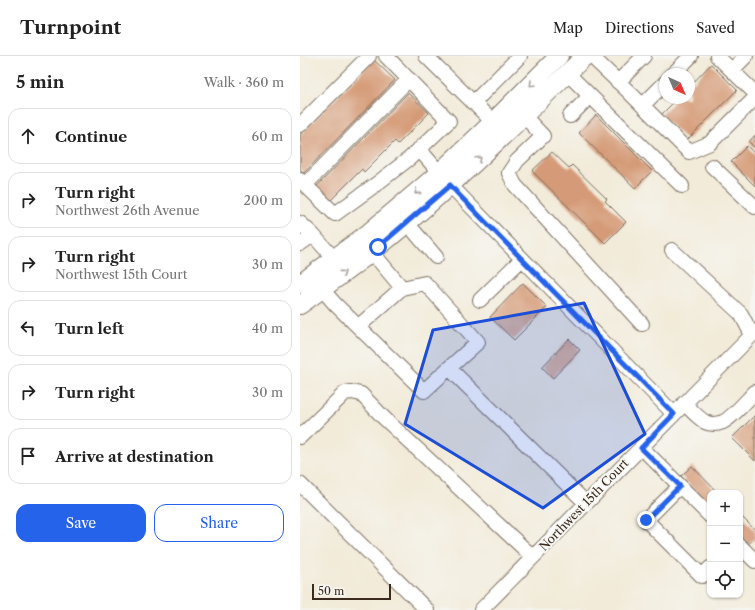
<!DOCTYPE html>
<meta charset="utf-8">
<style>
:root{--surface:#fff;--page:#f6f6f6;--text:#222;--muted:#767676;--line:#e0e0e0;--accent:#2563eb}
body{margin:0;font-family:"Libre Caslon Text",serif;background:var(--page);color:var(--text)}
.controls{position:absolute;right:12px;bottom:12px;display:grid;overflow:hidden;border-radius:8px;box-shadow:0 1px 3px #0004}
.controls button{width:36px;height:36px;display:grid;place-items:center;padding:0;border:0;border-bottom:1px solid var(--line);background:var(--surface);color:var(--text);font:20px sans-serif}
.compass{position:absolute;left:359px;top:12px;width:36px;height:36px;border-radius:50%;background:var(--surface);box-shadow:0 1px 3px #0004;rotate:136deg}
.scale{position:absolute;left:12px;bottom:10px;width:79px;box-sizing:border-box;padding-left:4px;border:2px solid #3b2a1e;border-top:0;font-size:11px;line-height:14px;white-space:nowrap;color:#3b2a1e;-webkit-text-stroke:3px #f6f6f2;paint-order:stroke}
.stop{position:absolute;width:12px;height:12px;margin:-9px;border:3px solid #2563eb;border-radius:50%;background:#fff}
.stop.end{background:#2563eb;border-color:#fff;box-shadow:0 1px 4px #0008}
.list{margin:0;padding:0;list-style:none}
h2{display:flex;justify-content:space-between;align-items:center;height:52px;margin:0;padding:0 16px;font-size:17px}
h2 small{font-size:13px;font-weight:400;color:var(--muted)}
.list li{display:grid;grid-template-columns:26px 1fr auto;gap:12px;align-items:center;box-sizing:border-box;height:56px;margin:0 8px 8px;padding:0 8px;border:1px solid var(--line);border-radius:12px}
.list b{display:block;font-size:15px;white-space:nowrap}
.list p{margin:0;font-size:13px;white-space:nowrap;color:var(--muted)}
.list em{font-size:13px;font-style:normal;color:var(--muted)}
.actions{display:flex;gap:8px;padding:12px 16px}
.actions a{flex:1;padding:9px 0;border:1px solid var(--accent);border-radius:12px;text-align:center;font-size:14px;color:var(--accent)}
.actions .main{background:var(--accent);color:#fff}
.icon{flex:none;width:22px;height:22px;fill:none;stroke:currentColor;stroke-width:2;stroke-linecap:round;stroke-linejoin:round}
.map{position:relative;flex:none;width:455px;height:554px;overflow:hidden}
header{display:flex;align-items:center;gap:24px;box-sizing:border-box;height:56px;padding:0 20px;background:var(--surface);border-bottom:1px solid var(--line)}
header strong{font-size:19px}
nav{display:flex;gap:22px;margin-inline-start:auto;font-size:14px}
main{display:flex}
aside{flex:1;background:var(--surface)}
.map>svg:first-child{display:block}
</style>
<header>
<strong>Turnpoint</strong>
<nav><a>Map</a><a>Directions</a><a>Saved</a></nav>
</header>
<main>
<aside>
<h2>5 min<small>Walk · 360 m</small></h2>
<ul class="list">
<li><svg class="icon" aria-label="ahead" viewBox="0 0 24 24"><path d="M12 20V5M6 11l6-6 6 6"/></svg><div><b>Continue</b></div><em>60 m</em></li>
<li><svg class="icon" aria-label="right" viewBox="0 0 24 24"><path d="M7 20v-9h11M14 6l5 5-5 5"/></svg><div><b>Turn right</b><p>Northwest 26th Avenue</p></div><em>200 m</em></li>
<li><svg class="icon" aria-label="right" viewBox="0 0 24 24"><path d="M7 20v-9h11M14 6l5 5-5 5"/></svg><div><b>Turn right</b><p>Northwest 15th Court</p></div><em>30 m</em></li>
<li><svg class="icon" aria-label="left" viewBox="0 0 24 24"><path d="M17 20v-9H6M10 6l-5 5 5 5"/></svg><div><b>Turn left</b></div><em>40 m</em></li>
<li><svg class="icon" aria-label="right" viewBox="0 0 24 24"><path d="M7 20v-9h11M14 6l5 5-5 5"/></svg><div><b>Turn right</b></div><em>30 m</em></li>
<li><svg class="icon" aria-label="arrive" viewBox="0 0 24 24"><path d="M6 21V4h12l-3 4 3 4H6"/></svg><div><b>Arrive at destination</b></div></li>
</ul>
<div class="actions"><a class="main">Save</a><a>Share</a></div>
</aside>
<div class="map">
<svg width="455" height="554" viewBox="0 0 455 554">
<rect width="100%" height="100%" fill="#f6f6f2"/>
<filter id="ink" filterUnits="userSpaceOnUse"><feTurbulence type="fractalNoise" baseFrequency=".025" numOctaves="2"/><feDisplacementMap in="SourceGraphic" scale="8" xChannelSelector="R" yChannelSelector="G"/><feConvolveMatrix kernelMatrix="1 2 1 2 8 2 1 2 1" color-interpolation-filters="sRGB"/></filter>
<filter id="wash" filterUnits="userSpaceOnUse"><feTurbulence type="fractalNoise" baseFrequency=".012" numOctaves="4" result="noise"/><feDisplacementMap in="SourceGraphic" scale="16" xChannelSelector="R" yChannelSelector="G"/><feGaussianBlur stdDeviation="0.9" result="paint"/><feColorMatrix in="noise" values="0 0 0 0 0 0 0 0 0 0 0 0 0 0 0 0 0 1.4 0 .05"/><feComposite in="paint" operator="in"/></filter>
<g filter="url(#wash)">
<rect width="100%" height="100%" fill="#f2ebd9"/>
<g id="blocks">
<path fill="#d59b78" d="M 74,4 L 95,24 L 4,117 L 0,113 L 0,79 Z
M 411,8 L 437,34 L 387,84 L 361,59 L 378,42 L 389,42 L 389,31 Z
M 108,37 L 129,57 L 98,88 L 95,85 L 64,116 L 62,113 L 31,144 L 17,130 Z
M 296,59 L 352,115 L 335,132 L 279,77 Z
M 455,79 L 455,92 L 449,86 Z
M 447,90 L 455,98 L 455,130 L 431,106 Z
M 252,96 L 269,112 L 272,109 L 307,143 L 305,145 L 326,166 L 305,187 L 232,115 Z
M 223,227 L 247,251 L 214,284 L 190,261 Z
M 269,283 L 280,294 L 253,322 L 242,311 Z
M 455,359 L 455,405 L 432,382 Z
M 392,410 L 418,437 L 410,437 L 410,450 L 381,420 Z
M 440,459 L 455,474 L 455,482 L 448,488 L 440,480 Z"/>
</g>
</g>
<g filter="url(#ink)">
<use href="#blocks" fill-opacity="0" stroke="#7b6e5f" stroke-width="1"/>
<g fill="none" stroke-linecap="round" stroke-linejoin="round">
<defs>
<path id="minor" d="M 126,0 L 193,66
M 291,0 L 330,37 L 389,96 L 410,87 L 455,42
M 417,0 L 455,37
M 432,14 L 446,0
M 267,17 L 382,130
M 373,18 L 391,0
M 318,26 L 344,0
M 173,47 L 220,0
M 343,49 L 365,27
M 224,60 L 243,80 L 217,105 L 209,117 L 215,129 L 342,268
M 270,60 L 290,40
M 0,69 L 69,0
M 119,93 L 150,129 L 374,358
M 412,110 L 455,151
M 0,124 L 35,158 L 75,129 L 110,102 L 149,65 L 86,0
M 5,129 L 109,23
M 0,167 L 13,179
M 107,167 L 136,201
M 0,188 L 13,179 L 29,197 L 33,203
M 372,194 L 441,258 L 452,279
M 102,232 L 125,227 L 178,286 L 149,312
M 22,233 L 35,248 L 124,335 L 149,312 L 286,447
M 180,244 L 222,203
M 59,270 L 102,232 L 72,196
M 384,347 C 391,354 397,361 405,366 C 411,369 418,368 423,366 C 432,362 448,343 455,336
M 0,381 L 45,337 L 51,336 L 61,338 L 84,362 L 233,501
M 341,391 L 410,460
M 0,428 L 127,554
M 380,430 L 346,464 L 402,520 L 410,512
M 440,490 L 455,505
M 181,554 L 455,276"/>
<path id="major" d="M 0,228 L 67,178 L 140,116 L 193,66 L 259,0
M 0,249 C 26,230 53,211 78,191 C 151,132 218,66 285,0"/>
</defs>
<use href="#minor" stroke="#7b6e5f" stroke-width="16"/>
<use href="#major" stroke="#7b6e5f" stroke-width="20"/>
<use href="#minor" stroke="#fff" stroke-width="14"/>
<use href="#major" stroke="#fff" stroke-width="18"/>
</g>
<defs><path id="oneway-chevron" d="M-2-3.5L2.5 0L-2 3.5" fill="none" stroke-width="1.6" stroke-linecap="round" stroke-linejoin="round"/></defs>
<g stroke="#a79f9a">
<use href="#oneway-chevron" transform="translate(232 28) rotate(135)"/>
<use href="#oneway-chevron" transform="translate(179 103) rotate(-43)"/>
<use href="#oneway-chevron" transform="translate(117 136) rotate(140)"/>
<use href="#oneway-chevron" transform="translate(43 217) rotate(-36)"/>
</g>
</g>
<g fill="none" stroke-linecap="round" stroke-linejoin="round" filter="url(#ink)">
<path stroke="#2563eb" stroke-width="5" d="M 78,191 L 150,129 L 160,140 L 374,358 L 341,392 L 380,430 L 346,464"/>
</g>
<path fill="#1d4ed8" fill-opacity="0.2" stroke="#1d4ed8" stroke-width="3" stroke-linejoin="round" d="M 284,247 L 345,378 L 243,452 L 105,368 L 133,274 Z"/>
<g text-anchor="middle" stroke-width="4" stroke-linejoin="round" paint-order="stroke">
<g font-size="12" fill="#3b2a1e" stroke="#f6f6f2">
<text transform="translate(284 449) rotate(-46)" y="4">Northwest 15th Court</text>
</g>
</g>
</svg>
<div class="controls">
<button>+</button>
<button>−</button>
<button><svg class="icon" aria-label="locate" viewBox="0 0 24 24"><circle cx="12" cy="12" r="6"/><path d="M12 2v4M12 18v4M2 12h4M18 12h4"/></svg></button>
</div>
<svg class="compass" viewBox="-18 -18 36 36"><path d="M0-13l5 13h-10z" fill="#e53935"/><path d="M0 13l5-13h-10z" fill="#767676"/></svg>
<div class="scale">50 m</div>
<div class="stop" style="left:78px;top:191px"></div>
<div class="stop end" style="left:346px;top:464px"></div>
</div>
</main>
